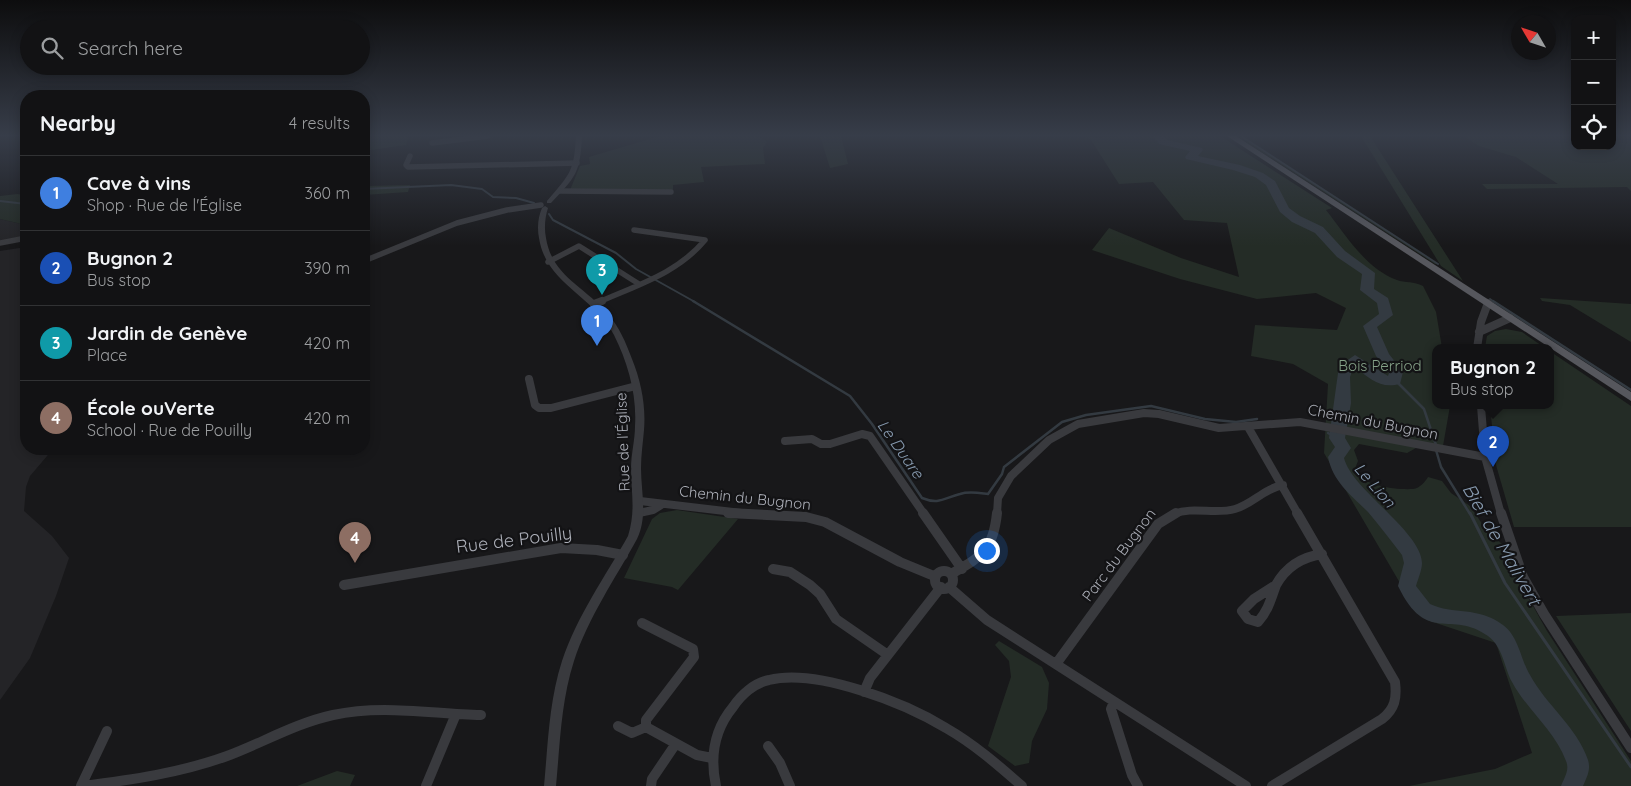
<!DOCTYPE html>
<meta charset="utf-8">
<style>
:root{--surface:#121214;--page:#1f2022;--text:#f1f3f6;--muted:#9c9ea0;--line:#313234;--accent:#0b8043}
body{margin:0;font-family:Quicksand,sans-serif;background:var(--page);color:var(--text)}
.controls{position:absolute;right:15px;top:15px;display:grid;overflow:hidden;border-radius:10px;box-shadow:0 2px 12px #0003}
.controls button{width:45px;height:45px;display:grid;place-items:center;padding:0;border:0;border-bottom:1px solid var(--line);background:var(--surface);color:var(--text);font:25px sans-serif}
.compass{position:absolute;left:1511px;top:15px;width:45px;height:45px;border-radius:50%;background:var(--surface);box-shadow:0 2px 12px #0003;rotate:309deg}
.you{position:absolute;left:986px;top:550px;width:18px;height:18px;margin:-12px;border:4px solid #fff;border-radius:50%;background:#1a73e8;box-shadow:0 0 0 8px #1a73e833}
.badge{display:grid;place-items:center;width:32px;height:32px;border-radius:50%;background:var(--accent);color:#fff;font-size:16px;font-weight:700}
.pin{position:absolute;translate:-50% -41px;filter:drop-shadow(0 1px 2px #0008)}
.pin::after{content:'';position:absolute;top:26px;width:18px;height:15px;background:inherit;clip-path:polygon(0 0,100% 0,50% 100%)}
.popup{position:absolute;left:1432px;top:344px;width:122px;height:65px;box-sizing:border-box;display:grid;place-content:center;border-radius:10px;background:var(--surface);filter:drop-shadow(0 1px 4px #0005);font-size:16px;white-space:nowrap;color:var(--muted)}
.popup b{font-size:19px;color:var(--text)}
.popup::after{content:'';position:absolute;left:50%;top:100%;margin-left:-10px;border:10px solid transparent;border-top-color:var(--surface)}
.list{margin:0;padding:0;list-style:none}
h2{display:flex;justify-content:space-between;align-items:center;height:65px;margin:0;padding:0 20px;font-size:21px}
h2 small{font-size:16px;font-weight:400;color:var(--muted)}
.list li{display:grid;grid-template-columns:32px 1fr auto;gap:15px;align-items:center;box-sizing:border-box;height:75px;padding:0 20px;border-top:1px solid var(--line)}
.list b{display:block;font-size:19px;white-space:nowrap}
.list p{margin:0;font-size:16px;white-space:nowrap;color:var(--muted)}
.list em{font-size:16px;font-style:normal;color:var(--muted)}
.icon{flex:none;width:28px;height:28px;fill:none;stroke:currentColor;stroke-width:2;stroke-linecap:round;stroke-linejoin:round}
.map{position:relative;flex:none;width:1631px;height:786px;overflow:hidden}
.search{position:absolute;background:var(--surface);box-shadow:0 2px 12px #0003;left:20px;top:20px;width:350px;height:55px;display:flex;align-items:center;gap:12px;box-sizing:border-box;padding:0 18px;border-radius:28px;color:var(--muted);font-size:19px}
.panel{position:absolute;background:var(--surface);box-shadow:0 2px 12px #0003;left:20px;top:90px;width:350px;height:365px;border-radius:20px}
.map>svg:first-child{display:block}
</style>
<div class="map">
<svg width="1631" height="786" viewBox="0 0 1631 786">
<rect width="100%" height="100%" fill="#18181a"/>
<path fill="#242427" d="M 0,219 L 26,225 L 26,240 L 0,244 Z
M 26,247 L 26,449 L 53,449 L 30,476 L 26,487 L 24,511 L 52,536 L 69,558 L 56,596 L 30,658 L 0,700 L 0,251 Z"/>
<path fill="#242c26" d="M 364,136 L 408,136 L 406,145 L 364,151 Z
M 660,136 L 758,136 L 767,142 L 763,148 L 765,164 L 701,167 L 704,182 L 673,185 L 673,190 L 570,190 L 580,166 L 590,164 L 589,157 Z
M 820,136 L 841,136 L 848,164 L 830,168 Z
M 1086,136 L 1097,138 L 1115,136 L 1220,136 L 1332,208 L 1326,210 C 1345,234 1366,269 1397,280 C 1405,283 1414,281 1423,286 L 1436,312 L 1442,348 L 1436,348 L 1436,406 L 1450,406 L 1443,446 L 1416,448 L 1407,453 L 1359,444 L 1354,450 L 1358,461 L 1354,471 C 1364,486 1396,490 1413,489 C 1420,488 1425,482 1428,477 L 1442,481 L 1451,493 L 1470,506 L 1489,534 L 1505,546 L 1515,574 L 1547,631 L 1631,761 L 1631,786 L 1409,786 L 1495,769 L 1532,753 L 1496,643 L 1427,620 L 1414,607 L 1324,453 L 1328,384 L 1293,364 L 1251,356 L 1255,325 L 1337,330 L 1346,308 L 1316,293 L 1257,299 L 1180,279 L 1092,250 L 1109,228 L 1181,258 L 1239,277 L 1227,223 L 1184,220 L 1153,182 L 1119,184 L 1091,140 Z
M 1237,136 L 1241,136 L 1438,264 L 1435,264 Z
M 1361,136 L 1370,136 L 1463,281 L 1441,266 Z
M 1463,136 L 1575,136 L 1575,146 L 1612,146 L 1612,136 L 1631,136 L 1631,191 L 1627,187 L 1487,189 L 1482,184 L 1558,184 L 1516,157 L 1479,146 Z
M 410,185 L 408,192 L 364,195 L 364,186 Z
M 17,194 L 26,195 L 26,225 L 0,219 L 0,196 Z
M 1540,298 L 1631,304 L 1631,342 L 1570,305 L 1542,301 Z
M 1506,329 L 1522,332 L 1545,348 L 1485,348 L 1487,336 L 1495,331 Z
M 1551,352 L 1631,406 L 1631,527 L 1514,527 L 1496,465 L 1490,406 L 1550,406 Z
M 677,510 L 738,519 L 678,590 L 672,587 L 624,578 L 652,519 L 660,513 Z
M 1631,613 L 1631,731 L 1556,616 Z
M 999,641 L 1042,667 L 1049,683 L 1047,709 L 1032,741 L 1029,763 L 1015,766 L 988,746 L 1011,677 L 1009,661 L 995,645 Z
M 337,771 L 355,775 L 350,786 L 297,786 Z"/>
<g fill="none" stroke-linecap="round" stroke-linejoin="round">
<path stroke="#333a41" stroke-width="2" d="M 1241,136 L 1438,264
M 364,189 L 451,185 L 482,189 L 493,197 L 516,198 L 534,203
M 0,201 L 26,204
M 549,214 L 553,220 L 616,253 L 636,269 L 695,302
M 1490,299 L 1494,302"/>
<path stroke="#333a41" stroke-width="2.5" d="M 693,301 L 850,396 L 872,424 L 922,498 C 939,505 944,498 960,494 C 969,491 979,493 988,494 L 1002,474 L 1004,467 L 1062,422 L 1086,415 L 1151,406 L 1205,419 L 1236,422 L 1257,419
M 1493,301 L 1631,390
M 1395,380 L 1424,409 L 1436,445
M 1328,433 L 1337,438
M 1436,450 L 1441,467 L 1470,514"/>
<path stroke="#333a41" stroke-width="3" d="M 1470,513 L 1505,583 L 1631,767"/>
<path fill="#333a41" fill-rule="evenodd" d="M 1152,136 L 1163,136 L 1167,140 L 1202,148 L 1203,150 L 1198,156 L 1240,165 L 1263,173 L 1275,181 L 1289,208 L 1300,216 L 1323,227 L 1345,251 L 1375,273 L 1374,289 L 1388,298 L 1393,315 L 1377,327 L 1389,354 L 1403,372 L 1400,384 C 1380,389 1370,379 1355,367 L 1353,368 L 1350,377 L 1351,403 L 1345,438 L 1351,448 L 1344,458 C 1352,490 1421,531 1422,563 C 1422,570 1418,579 1416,586 L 1430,604 C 1453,615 1478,606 1503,625 C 1519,637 1520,658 1530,675 C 1546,705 1576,726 1588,760 C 1591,770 1587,777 1583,786 L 1561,786 C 1564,778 1570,770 1566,761 C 1555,731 1527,710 1512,682 C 1504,667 1503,647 1488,636 C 1451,609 1427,646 1398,586 L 1404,563 L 1402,555 C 1391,541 1380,526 1368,512 C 1351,495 1333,482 1328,457 L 1335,447 L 1329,438 L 1339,366 L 1355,355 L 1388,376 L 1389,373 L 1376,356 L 1363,326 L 1379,314 L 1377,303 L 1360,290 L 1362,274 L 1337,257 L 1315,233 L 1292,222 L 1280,212 L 1266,185 L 1255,177 L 1233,170 L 1186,159 L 1185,157 L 1190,151 L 1159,144 Z"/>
<path stroke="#393a3e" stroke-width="5.5" d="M 432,143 L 488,136
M 410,156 L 406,165 L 408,167 L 577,163
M 560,191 L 671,192
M 0,243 L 26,238
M 364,261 L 457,223 L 507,210 L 541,205
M 548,262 L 579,246 L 639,284
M 599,302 C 637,285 678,273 705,240 L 634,230"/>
<path stroke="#393a3e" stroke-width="8" d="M 594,304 L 602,301
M 1479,332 L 1510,318
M 1477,348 L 1481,322 L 1488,303
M 529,379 L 535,405 L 539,408 L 551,408 L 636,386
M 1481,406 L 1485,457 L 1501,514
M 1248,427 L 1298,514
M 785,441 L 812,439 L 821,444 L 830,444 L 862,434 L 870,436 L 924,514
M 640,501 L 750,514
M 639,513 L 653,510 L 661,505
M 997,514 L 998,498 L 1011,476 L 1049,440 L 1078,424 L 1144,413 L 1159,414 L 1219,428 L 1300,422 L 1485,457
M 1174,514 C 1193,506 1215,515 1235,509 C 1253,504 1263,489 1283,485"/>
<path stroke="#393a3e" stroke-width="10" d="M 728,513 L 806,517 L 825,522 L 900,562 L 934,576
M 923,513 L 962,569
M 1501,513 L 1523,577 L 1544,614 L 1631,748
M 773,569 L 790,572 L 810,585 L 820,594 L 836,619 L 888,655
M935 580a9 9 0 1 1 18 0a9 9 0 1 1-18 0Z
M 951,574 C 982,556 993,551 997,513
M 344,585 L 561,548 L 597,550 L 623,555
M 1276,585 C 1271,599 1268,611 1258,622 L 1248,619 L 1242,611 L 1254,599 Z
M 1276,585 C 1286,567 1302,557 1322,554
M 949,587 L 987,620 L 1246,786
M 642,623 L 693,649 L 694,657 L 646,720 L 646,727 L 697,755 L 712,758
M 1056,664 L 1158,524 L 1176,513
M 864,692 L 870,678 L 941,587
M 1114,702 L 1111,709 L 1132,775 L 1138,786
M 618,726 L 632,733 L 646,727
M 768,746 L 780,763 L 790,786
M 81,786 L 107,731
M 82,786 C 131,780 180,773 227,756 C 262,743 296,723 333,715 C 382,704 432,714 481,715
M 426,786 L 456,714
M 651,786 L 652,779 L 675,745
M 716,786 C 710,758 714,730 733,707 C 741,695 754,683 769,680 C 817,668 905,703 946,728 C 974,744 998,765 1022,786
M 1272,786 L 1382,719 C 1395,709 1397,698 1395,682 L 1297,513"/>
<path fill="#393a3e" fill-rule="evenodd" d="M 576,136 L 582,136 C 580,174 576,176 551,203 L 547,203 L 547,201 C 570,174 574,172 576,136 Z
M 545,206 L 548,208 C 545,217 544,228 546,238 C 552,276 584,286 607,313 C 619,326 626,343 632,359 C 641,381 646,406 644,430 C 643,442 641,455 641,468 C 641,492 648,516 637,539 C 615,579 588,618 574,661 C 561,701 560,744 556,786 L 544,786 C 548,744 549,701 562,661 C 577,616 605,577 628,536 C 636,510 631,493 631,468 C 631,454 635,440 635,426 C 637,395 628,363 614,335 C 594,296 546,284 539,238 C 537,228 538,217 542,208 Z"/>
<path fill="#56575d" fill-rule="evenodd" d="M 1227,136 L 1236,136 L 1631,392 L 1631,401 Z"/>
</g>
<linearGradient id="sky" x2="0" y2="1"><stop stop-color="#0d0d0e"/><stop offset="0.55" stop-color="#373d49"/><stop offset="1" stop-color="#373d49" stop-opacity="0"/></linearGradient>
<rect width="1631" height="246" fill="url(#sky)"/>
<g text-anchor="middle" stroke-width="4.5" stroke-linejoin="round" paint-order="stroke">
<g font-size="15" fill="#85a188" stroke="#131315">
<text x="1380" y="371">Bois Perriod</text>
</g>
<g font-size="15" fill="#acafb8" stroke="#131315">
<text transform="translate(1373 422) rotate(11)" y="5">Chemin du Bugnon</text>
<text transform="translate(623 442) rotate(-92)" y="5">Rue de l'Église</text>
<text transform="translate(745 498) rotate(6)" y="5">Chemin du Bugnon</text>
<text transform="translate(1119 555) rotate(-53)" y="5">Parc du Bugnon</text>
</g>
<g font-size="16" font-style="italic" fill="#879aaf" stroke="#131315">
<text transform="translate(901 449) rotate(55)" y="6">Le Duare</text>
<text transform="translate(1375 485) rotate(49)" y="6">Le Lion</text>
</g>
<g font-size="18" fill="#acafb8" stroke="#131315">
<text transform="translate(514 540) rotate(-7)" y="6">Rue de Pouilly</text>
</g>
<g font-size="19" font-style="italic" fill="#879aaf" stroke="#131315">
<text transform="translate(1502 544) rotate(60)" y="7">Bief de Malivert</text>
</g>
</g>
</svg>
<div class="controls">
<button>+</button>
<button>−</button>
<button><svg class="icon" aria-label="locate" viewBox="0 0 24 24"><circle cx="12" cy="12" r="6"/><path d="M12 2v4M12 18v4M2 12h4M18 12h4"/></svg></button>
</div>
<svg class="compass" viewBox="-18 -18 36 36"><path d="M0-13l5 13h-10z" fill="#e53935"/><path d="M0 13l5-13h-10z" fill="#9c9ea0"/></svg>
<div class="you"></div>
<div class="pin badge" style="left:597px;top:346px;background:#3f7fe0">1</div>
<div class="pin badge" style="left:1493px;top:467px;background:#1a4fb4">2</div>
<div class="popup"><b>Bugnon 2</b>Bus stop</div>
<div class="pin badge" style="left:602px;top:295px;background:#0f9aa8">3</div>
<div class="pin badge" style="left:355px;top:563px;background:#8d6e63">4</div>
<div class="search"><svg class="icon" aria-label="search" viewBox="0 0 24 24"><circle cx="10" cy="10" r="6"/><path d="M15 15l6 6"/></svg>Search here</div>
<section class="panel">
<h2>Nearby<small>4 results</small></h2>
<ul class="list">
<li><span class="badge" style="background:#3f7fe0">1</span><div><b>Cave à vins</b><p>Shop · Rue de l'Église</p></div><em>360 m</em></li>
<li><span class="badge" style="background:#1a4fb4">2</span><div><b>Bugnon 2</b><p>Bus stop</p></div><em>390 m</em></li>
<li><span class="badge" style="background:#0f9aa8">3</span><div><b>Jardin de Genève</b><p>Place</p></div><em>420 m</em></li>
<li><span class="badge" style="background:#8d6e63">4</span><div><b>École ouVerte</b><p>School · Rue de Pouilly</p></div><em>420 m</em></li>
</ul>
</section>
</div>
